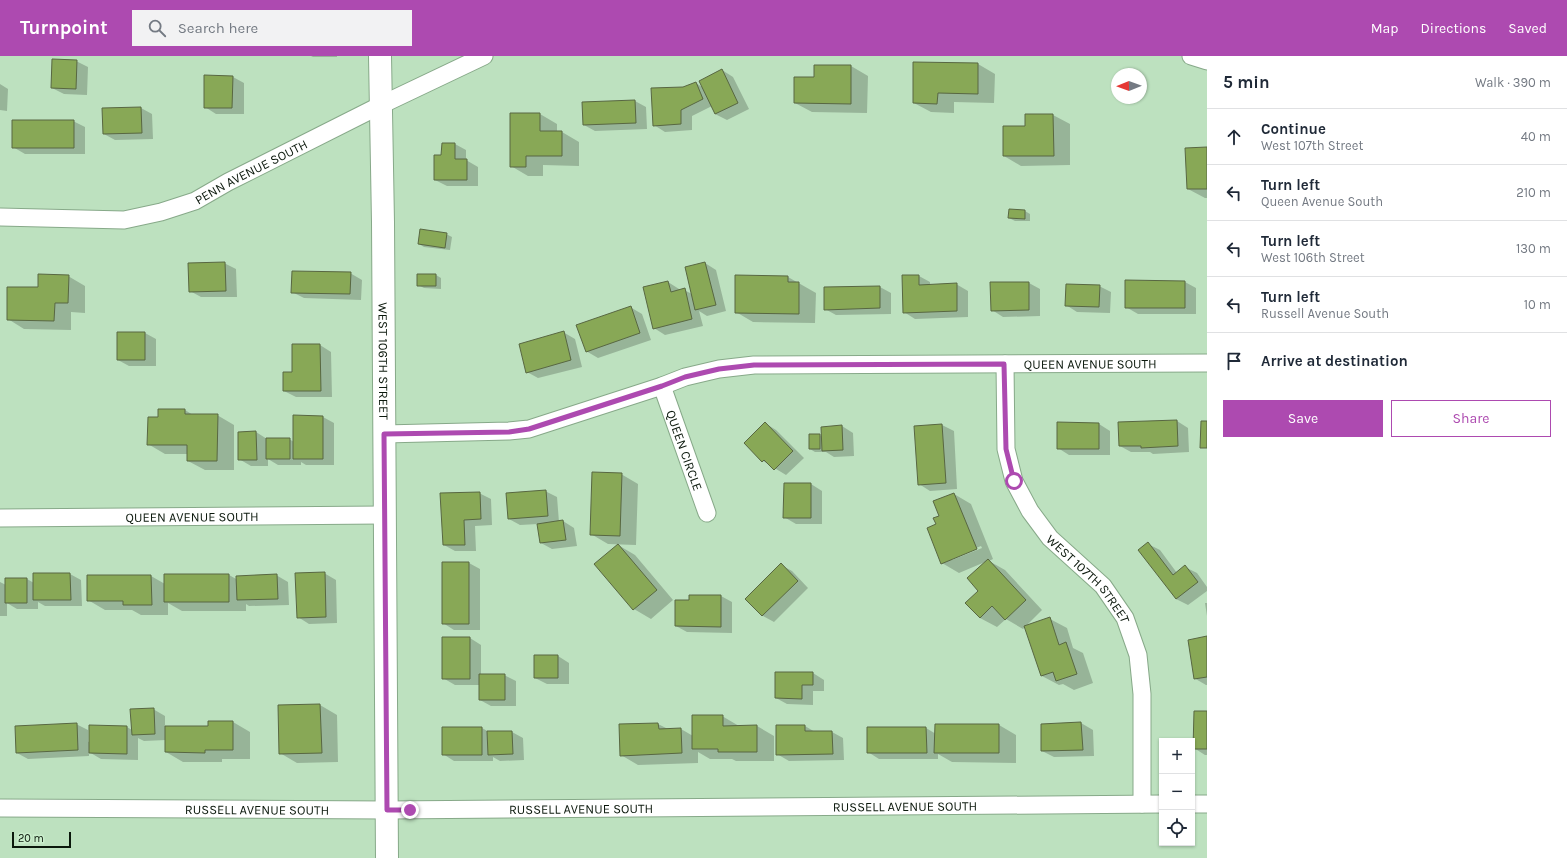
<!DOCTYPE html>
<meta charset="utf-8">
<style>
:root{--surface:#fff;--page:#f2f2f3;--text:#1f2937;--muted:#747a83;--line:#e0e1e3;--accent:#ad4ab0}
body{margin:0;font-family:Karla,sans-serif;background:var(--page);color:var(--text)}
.controls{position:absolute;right:12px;bottom:12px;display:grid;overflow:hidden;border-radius:0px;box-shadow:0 1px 3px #0004}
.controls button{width:36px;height:36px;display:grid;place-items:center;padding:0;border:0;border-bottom:1px solid var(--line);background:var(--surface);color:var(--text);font:20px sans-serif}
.compass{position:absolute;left:1111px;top:12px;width:36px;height:36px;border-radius:50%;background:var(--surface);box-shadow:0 1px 3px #0004;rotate:269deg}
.scale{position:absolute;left:12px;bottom:10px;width:59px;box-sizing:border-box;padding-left:4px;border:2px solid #0b180c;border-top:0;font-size:11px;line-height:14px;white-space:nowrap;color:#0b180c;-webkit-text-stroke:3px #caeecc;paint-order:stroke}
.stop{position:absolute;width:12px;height:12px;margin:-9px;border:3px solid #ad4ab0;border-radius:50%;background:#fff}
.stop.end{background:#ad4ab0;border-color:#fff;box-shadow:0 1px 4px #0008}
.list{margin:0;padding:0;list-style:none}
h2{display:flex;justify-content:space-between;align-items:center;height:52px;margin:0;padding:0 16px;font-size:17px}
h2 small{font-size:13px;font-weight:400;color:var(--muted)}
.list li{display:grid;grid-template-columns:26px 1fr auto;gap:12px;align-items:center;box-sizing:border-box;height:56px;padding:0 16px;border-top:1px solid var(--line)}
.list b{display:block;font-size:15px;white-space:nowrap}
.list p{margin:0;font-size:13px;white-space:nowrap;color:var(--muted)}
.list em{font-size:13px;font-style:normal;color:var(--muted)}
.actions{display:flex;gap:8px;padding:12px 16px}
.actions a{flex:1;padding:9px 0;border:1px solid var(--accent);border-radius:0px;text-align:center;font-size:14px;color:var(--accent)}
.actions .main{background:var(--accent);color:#fff}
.icon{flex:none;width:22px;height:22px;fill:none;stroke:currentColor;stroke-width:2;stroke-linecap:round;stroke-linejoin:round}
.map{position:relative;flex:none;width:1207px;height:802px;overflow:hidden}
header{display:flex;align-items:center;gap:24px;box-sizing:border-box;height:56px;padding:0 20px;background:var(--accent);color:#fff}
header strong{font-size:19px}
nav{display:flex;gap:22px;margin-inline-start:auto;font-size:14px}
.search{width:280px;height:36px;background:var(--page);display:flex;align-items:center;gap:10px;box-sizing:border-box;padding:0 14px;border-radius:0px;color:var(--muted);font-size:15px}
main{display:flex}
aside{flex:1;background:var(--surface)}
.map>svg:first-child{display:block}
</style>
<header>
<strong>Turnpoint</strong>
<div class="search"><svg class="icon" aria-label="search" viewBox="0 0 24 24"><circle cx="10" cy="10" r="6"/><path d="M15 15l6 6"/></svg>Search here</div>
<nav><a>Map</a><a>Directions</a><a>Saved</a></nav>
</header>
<main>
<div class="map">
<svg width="1207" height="802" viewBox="0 0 1207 802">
<rect width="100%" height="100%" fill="#bde1bf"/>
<path fill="#0003" fill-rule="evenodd" d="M 311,0 L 337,0 L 337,1 L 313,1 Z
M 76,5 L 88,11 L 87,39 L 64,38 L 52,32 Z
M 978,8 L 995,18 L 994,47 L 954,46 L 954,57 L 931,56 L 914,47 Z
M 851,10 L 868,20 L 867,57 L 812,56 L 795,47 L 815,22 Z
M 722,14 L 733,21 L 749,53 L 727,64 L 715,58 L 712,50 L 692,60 L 692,74 L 665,76 L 654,69 L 683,32 L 696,27 L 702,31 Z
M 233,21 L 244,27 L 244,58 L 216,58 L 205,51 Z
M 0,28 L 8,33 L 7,55 L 0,54 Z
M 635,45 L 646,51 L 647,73 L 595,75 L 584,69 Z
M 141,52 L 152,58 L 153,83 L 115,84 L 104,78 Z
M 511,58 L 540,58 L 557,68 L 557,76 L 562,76 L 579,86 L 579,110 L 543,109 L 543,120 L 528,120 L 511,110 Z
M 1053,59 L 1070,68 L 1070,109 L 1021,110 L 1004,100 L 1026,71 Z
M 73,65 L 85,71 L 85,98 L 25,98 L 13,91 Z
M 455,88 L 466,94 L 466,104 L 478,111 L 478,130 L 447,130 L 435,124 L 442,100 Z
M 1207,92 L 1207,142 L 1205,142 L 1188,133 Z
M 1025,155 L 1030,158 L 1030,165 L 1015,165 L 1009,162 Z
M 446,178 L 452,181 L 450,194 L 424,191 L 419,188 Z
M 224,207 L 236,213 L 237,241 L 201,241 L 190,235 Z
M 705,207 L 716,214 L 726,255 L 707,260 L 699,255 L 703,270 L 665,279 L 654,272 L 668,226 L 679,233 L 680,235 L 684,234 L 692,238 Z
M 350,217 L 362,224 L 361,244 L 304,242 L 292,236 Z
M 418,219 L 436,219 L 441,222 L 441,233 L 424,232 L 418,229 Z
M 68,220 L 85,230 L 85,257 L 71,256 L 71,274 L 24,273 L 8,263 L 39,232 Z
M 919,220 L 930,226 L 930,229 L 956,228 L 968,235 L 968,261 L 915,263 L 904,256 Z
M 788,221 L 816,237 L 815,267 L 753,266 L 736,256 Z
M 1126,225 L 1185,226 L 1196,232 L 1196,258 L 1138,258 L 1126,251 Z
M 1029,227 L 1040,233 L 1040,260 L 1003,261 L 992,254 Z
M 1099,230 L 1111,236 L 1110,257 L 1077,256 L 1066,249 Z
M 880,231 L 891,237 L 891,258 L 836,259 L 825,253 Z
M 630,251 L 642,258 L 651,284 L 598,302 L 586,295 Z
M 563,276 L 575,283 L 582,311 L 538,322 L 527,316 Z
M 145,277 L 156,283 L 156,310 L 129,310 L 118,304 Z
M 293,289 L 320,289 L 331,296 L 332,341 L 296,341 L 284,335 L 293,317 Z
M 159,354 L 185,354 L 193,359 L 217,359 L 234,369 L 234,414 L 205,414 L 188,405 L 188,398 L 165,398 L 148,388 L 159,362 Z
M 323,361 L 334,367 L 334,409 L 306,409 L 301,406 L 301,409 L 278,409 L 268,403 L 268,410 L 251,410 L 239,403 L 239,377 L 256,376 L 267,383 L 289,383 L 294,386 Z
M 1177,365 L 1188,372 L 1189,396 L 1153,398 L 1150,396 L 1131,396 L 1120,390 Z
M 765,367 L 776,374 L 804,402 L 786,419 L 763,405 Z
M 1058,367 L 1099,368 L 1110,375 L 1110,399 L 1069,399 L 1058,392 Z
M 942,369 L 954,375 L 957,433 L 930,435 L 919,428 L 915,371 Z
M 842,370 L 853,377 L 854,400 L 834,401 L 826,396 L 815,396 L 810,393 L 820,379 L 822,381 Z
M 621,418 L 638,428 L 636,489 L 608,488 L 591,478 Z
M 811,428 L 822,435 L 822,468 L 796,468 L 784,461 Z
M 545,435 L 557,441 L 559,466 L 563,465 L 574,472 L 577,490 L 552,493 L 541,487 L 538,468 L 520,469 L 509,463 Z
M 479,437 L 491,443 L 492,469 L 475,470 L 476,495 L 455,495 L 444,489 Z
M 954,438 L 971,448 L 993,503 L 989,505 L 1005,514 L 1042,554 L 1023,573 L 1006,563 L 997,571 L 980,562 L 980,535 L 985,506 L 959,517 L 942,507 L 937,469 L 940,460 ZM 981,490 L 982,492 L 952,504 L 952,502 Z
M 1148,488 L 1160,494 L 1177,517 L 1185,511 L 1197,517 L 1207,531 L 1207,535 L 1188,549 L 1176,543 L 1140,494 Z
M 618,489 L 635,499 L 673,544 L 651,563 L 634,553 L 596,508 Z
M 469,507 L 480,513 L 480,574 L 454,574 L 443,567 Z
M 781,509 L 792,515 L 808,532 L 774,566 L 763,560 L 746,543 Z
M 324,517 L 336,524 L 337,567 L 309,568 L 298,561 Z
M 34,518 L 70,518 L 81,524 L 82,550 L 45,550 L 38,546 L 38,553 L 17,553 L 7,547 L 7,560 L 0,560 L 0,526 L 6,529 L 27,523 L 34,527 Z
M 229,519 L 238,524 L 276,519 L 288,526 L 289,549 L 249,550 L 246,548 L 246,555 L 182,555 L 168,547 L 168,559 L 141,559 L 132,554 L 105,554 L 88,544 L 88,520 L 151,520 L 165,528 Z
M 690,540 L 721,540 L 732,546 L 732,577 L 687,576 L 676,570 L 690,545 Z
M 1205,547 L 1207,547 L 1207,560 Z
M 1050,563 L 1067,572 L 1073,592 L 1083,597 L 1093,627 L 1074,634 L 1063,628 L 1059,629 L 1042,620 L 1025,571 Z
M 1207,581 L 1207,629 L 1206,629 L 1194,622 Z
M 470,582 L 481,589 L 481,619 L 504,619 L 516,625 L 516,650 L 491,650 L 480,644 L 480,629 L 455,629 L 443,622 Z
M 558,600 L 569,607 L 569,628 L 547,628 L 535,622 Z
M 813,617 L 824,624 L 824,635 L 813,635 L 813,649 L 787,648 L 776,642 Z
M 320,649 L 337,659 L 338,706 L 297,707 L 280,697 L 279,650 Z
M 153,653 L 165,660 L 165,671 L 209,671 L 209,666 L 233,666 L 250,676 L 250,703 L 222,703 L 222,706 L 183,706 L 166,696 L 166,684 L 144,685 L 138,682 L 138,704 L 101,703 L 89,696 L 89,700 L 28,703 L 17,697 L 76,668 L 88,674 L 88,686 L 127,671 L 132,674 Z
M 1207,656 L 1207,699 L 1205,699 L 1194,692 Z
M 722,660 L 739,670 L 757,670 L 774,680 L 774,705 L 736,705 L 732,703 L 710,703 L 698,696 L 698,707 L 638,709 L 621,699 L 620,669 L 658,668 L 668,673 L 681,673 L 693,680 Z
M 1081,667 L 1093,674 L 1094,700 L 1054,701 L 1042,695 L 1042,669 Z
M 999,669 L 1016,679 L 1016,707 L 952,706 L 938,698 L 938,703 L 879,703 L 868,696 L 868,672 L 926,672 L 936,678 Z
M 777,670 L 805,670 L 815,676 L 832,676 L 843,682 L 844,704 L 789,705 L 777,698 Z
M 482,672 L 489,676 L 512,676 L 523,682 L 524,704 L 500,705 L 493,701 L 493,705 L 454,705 L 443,698 Z"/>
<path fill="#88a856" stroke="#586742" d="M 52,3 L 77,4 L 76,33 L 51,32 Z
M 913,6 L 978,7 L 978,38 L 938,37 L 937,48 L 913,47 Z
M 814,9 L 851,9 L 851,48 L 794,47 L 794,21 L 814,21 Z
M 722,13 L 738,47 L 715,58 L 699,25 Z
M 204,19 L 233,20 L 232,52 L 204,52 Z
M 696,26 L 703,43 L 681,54 L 681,68 L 653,70 L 651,32 L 683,31 Z
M 635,44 L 636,67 L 583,69 L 582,46 Z
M 141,51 L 142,77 L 103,78 L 102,52 Z
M 510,57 L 540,57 L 540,75 L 562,75 L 562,100 L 526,100 L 526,111 L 510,111 Z
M 1025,58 L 1053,58 L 1054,100 L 1003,100 L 1003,70 L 1025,70 Z
M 12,64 L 74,64 L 74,92 L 12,92 Z
M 442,87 L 455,87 L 455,103 L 467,103 L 467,124 L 434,124 L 434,99 L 441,99 Z
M 1207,91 L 1207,133 L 1187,133 L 1185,92 Z
M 1009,153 L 1025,154 L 1025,163 L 1008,162 Z
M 420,173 L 447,177 L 445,192 L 418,188 Z
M 225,206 L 226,235 L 189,236 L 188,207 Z
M 705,206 L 716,249 L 695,254 L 685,211 Z
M 292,215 L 351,216 L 350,238 L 291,237 Z
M 38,218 L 69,219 L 68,247 L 55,247 L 54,265 L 7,264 L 7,231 L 38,231 Z
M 417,218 L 436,218 L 436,230 L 417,230 Z
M 735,219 L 788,220 L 788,226 L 799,226 L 799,258 L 735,257 Z
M 902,219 L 919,219 L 919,229 L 957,227 L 957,255 L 903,257 Z
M 1125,224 L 1185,225 L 1185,252 L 1125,252 Z
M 668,225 L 671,236 L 685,232 L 692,263 L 653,273 L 643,231 Z
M 990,226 L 1029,226 L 1029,254 L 991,255 Z
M 1066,228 L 1100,229 L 1099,251 L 1065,250 Z
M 880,230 L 880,252 L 824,254 L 824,231 Z
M 631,250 L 640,277 L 586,296 L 576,269 Z
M 564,275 L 571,304 L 526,317 L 519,288 Z
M 117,276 L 145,276 L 145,304 L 117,304 Z
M 292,288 L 320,288 L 321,335 L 283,335 L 283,316 L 292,316 Z
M 158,353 L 185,353 L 185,358 L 218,358 L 217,405 L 187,405 L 187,389 L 147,389 L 148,361 L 158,361 Z
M 293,359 L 323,360 L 323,403 L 293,403 Z
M 1177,364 L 1178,390 L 1141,392 L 1141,390 L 1119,390 L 1118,366 Z
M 1201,365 L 1207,365 L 1207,392 L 1200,392 Z
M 765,366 L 793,395 L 774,414 L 764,404 L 762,406 L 744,387 Z
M 1057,366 L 1099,367 L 1099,393 L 1057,393 Z
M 942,368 L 946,427 L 918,429 L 914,370 Z
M 842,369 L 843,394 L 822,395 L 821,371 Z
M 256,375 L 257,404 L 238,404 L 238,376 Z
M 809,378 L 820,378 L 820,393 L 809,393 Z
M 266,382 L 290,382 L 290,403 L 266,403 Z
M 592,416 L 622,417 L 620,480 L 590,479 Z
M 784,427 L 811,427 L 811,462 L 783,462 Z
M 546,434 L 548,460 L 508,463 L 506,437 Z
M 480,436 L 481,463 L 464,464 L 465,489 L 443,489 L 440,437 Z
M 954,437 L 977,493 L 941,508 L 927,472 L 936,468 L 933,462 L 939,460 L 933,445 Z
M 563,464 L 566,484 L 540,487 L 537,468 Z
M 1148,486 L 1173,519 L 1185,509 L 1198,526 L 1176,543 L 1138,494 Z
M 618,488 L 657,534 L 633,554 L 594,508 Z
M 988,503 L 1026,544 L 1005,564 L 992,550 L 980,562 L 965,547 L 978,535 L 967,522 Z
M 442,506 L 469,506 L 469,568 L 442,568 Z
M 781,507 L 798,525 L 762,560 L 745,543 Z
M 325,516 L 326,561 L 297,562 L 295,517 Z
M 33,517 L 70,517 L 71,544 L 33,544 Z
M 164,518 L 229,518 L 229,546 L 164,546 Z
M 277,518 L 278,543 L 237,544 L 236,520 Z
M 87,519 L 151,519 L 152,549 L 123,549 L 123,545 L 87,545 Z
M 5,522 L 27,522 L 27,547 L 5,547 Z
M 689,539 L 721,539 L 721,571 L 675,570 L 675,544 L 689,544 Z
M 1050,561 L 1059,589 L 1066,586 L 1077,618 L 1056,625 L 1053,616 L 1041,620 L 1024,570 Z
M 1207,580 L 1207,621 L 1194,623 L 1188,584 Z
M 442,581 L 470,581 L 470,623 L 442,623 Z
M 534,599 L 558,599 L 558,622 L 534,622 Z
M 775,616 L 813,616 L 813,629 L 802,629 L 802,643 L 775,642 Z
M 479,618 L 505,618 L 505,644 L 479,644 Z
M 320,648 L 322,697 L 279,698 L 278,649 Z
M 154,652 L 155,678 L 132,679 L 130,653 Z
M 1194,655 L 1207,655 L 1207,693 L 1193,693 Z
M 692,659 L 723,659 L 723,670 L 757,669 L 757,696 L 718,696 L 718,693 L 692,693 Z
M 208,665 L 233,665 L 233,694 L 205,694 L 205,697 L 165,696 L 165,670 L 208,670 Z
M 1081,666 L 1083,694 L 1041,695 L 1041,668 Z
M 77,667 L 78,694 L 16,697 L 15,670 Z
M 658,667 L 659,673 L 681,672 L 682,697 L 620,700 L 619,668 Z
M 935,668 L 999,668 L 999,697 L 934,697 Z
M 89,669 L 127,670 L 127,698 L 89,697 Z
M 776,669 L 805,669 L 805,675 L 832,675 L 833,698 L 776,699 Z
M 442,671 L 482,671 L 482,699 L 442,699 Z
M 867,671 L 926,671 L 927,697 L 867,697 Z
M 487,675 L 512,675 L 513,698 L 488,699 Z"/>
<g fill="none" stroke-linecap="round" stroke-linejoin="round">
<defs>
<g id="street">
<path d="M 1191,0 L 1207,5"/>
<path id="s1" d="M 0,161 L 124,164 L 161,156 L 195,145 L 228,126 L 381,49 L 484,0"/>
<path id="s2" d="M 1005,308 L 1006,393 L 1014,425 L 1030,455 L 1050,482 L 1103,530 L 1125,562 L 1138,599 L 1142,638 L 1142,748"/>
<path id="s3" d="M 662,330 L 707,457"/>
<path id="s4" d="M 384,378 L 509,375 L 529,373 L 662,330 L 685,321 L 719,313 L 754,309 L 1207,307"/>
<path id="s5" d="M 0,462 L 384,459"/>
<path d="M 1192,748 L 1207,748"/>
<path id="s6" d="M 0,752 L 387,754 L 1162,748"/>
</g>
<g id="secondary">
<path id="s7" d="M 380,0 L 383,166 L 387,802"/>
</g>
</defs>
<use href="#street" stroke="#87a989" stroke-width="19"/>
<use href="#secondary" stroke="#87a989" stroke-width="24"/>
<use href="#street" stroke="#fff" stroke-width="17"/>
<use href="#secondary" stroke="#fff" stroke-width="22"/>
</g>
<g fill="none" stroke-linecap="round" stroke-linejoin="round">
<path stroke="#ad4ab0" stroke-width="5" d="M 410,754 L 387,754 L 384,378 L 509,376 L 529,373 L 662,330 L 685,321 L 719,313 L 754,309 L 1004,308 L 1006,393 L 1014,425"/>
</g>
<g text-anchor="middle" stroke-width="3" stroke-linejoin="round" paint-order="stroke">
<g font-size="13" fill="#0b180c" stroke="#caeecc">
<text dy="5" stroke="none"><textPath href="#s1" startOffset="261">PENN AVENUE SOUTH</textPath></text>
<text dy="5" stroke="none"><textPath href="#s7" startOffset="305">WEST 106TH STREET</textPath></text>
<text dy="5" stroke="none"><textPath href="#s4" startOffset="716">QUEEN AVENUE SOUTH</textPath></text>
<text dy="5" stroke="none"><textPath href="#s3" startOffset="68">QUEEN CIRCLE</textPath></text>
<text dy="5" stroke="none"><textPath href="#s5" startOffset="192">QUEEN AVENUE SOUTH</textPath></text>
<text dy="5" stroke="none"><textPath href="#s2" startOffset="242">WEST 107TH STREET</textPath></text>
<text dy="5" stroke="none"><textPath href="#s6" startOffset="905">RUSSELL AVENUE SOUTH</textPath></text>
<text dy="5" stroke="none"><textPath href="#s6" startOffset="257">RUSSELL AVENUE SOUTH</textPath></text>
<text dy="5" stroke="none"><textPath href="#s6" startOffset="581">RUSSELL AVENUE SOUTH</textPath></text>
</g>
</g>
</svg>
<div class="controls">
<button>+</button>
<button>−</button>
<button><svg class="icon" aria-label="locate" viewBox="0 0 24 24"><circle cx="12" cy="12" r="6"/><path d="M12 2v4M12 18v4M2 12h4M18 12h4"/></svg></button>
</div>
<svg class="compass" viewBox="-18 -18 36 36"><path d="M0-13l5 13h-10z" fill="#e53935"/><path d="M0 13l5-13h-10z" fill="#747a83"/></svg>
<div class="scale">20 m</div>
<div class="stop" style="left:1014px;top:425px"></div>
<div class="stop end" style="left:410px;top:754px"></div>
</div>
<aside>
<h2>5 min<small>Walk · 390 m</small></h2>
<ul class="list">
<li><svg class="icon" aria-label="ahead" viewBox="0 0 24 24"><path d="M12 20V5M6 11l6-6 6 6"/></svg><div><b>Continue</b><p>West 107th Street</p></div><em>40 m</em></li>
<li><svg class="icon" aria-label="left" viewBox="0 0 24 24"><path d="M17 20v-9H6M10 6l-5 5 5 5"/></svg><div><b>Turn left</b><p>Queen Avenue South</p></div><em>210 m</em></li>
<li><svg class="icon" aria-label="left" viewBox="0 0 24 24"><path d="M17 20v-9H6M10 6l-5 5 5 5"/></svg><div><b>Turn left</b><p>West 106th Street</p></div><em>130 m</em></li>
<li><svg class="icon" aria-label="left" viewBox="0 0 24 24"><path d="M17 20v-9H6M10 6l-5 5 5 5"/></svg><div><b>Turn left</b><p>Russell Avenue South</p></div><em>10 m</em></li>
<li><svg class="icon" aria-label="arrive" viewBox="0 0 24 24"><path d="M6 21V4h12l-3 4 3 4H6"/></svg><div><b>Arrive at destination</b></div></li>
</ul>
<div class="actions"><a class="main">Save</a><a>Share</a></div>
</aside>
</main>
